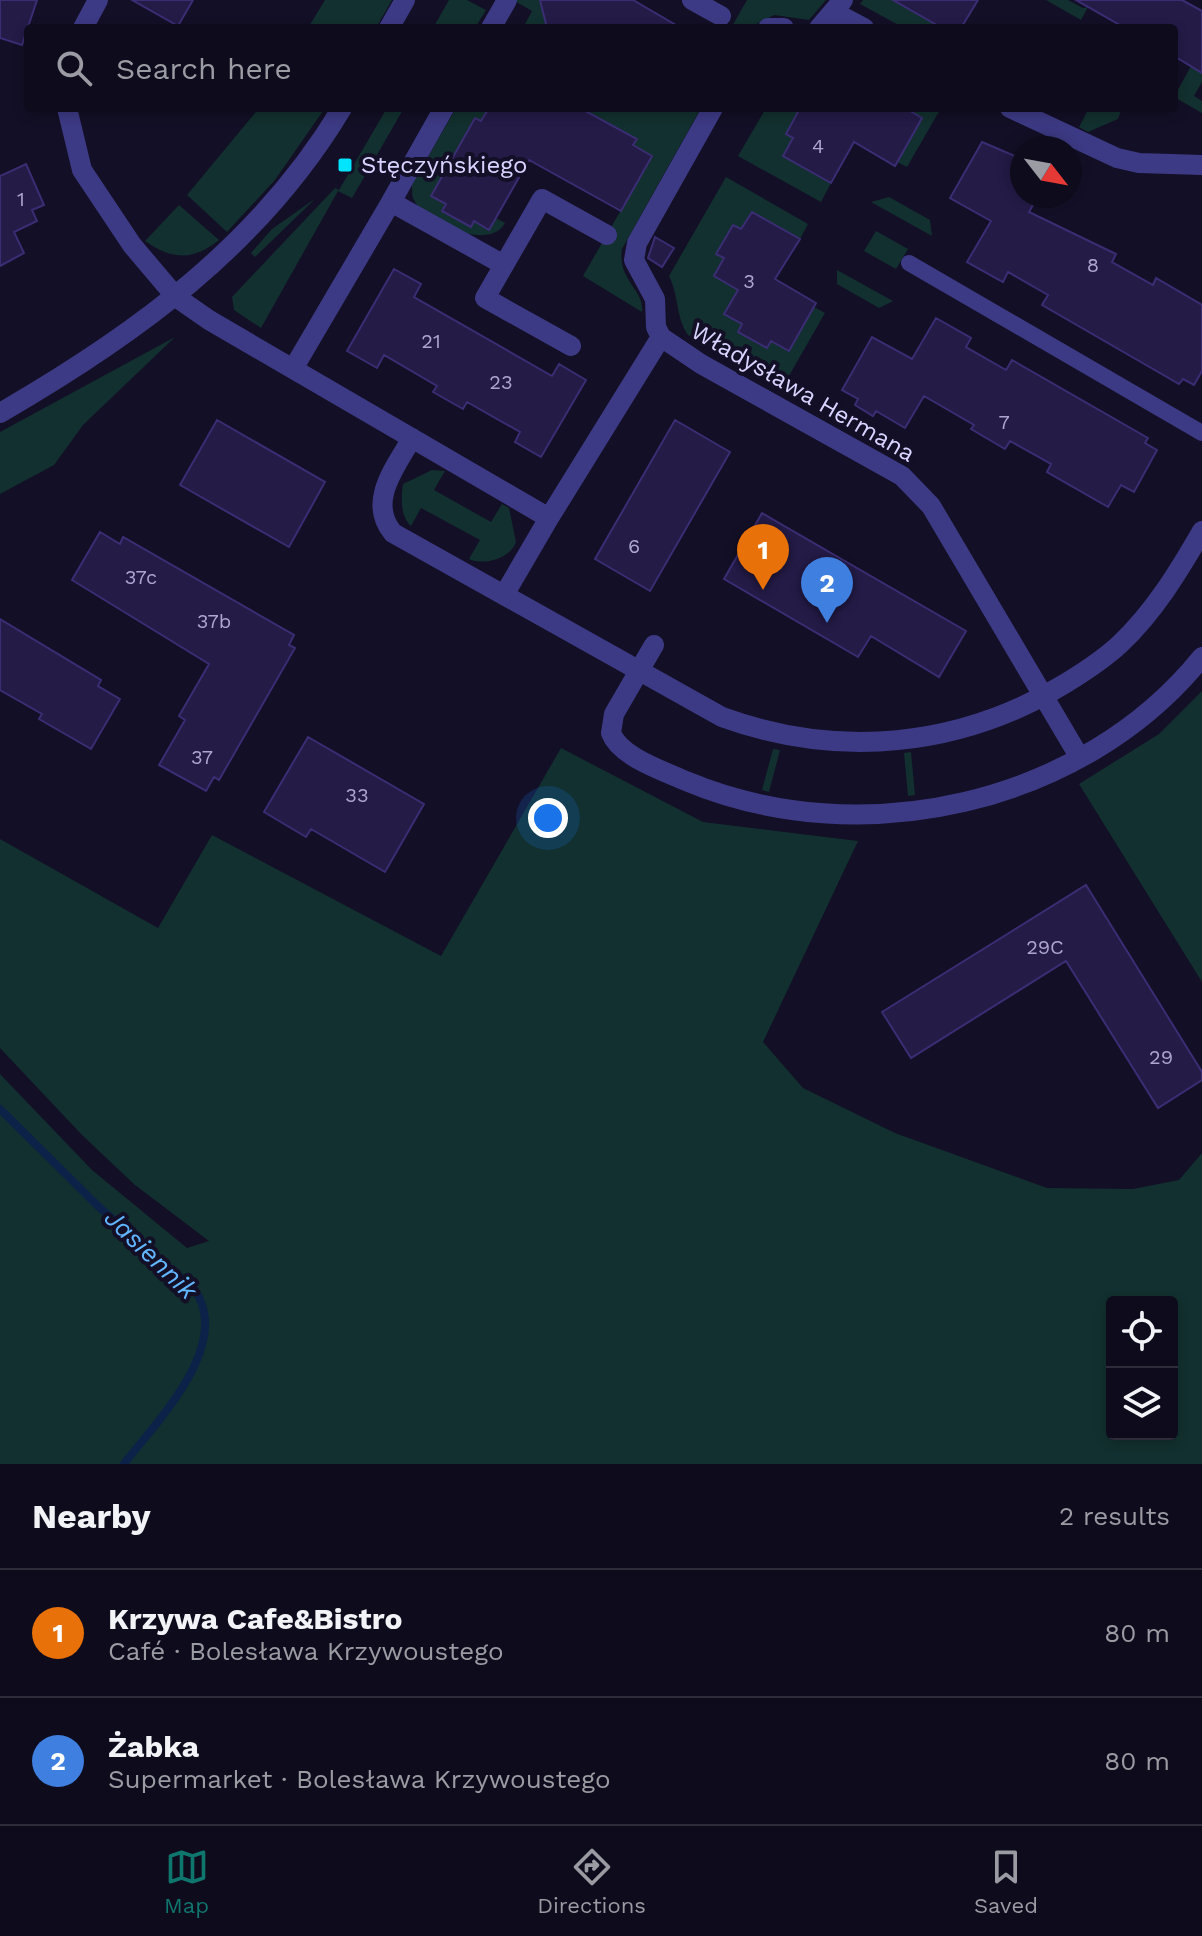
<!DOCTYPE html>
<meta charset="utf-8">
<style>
:root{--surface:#0e0b1c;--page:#1c1929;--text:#f1f3f6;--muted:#9b9ba3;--line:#2e2b3b;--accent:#0f766e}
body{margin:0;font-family:"Work Sans",sans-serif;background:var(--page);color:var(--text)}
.controls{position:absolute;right:24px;bottom:24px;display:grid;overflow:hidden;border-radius:8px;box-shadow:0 4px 12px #0003}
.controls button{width:72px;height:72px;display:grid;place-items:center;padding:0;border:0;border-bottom:2px solid var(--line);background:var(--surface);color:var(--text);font:40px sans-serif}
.compass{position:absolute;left:1010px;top:136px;width:72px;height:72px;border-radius:50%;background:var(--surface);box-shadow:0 4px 12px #0003;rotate:121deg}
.you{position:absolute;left:548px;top:818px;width:28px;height:28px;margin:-20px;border:6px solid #fff;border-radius:50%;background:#1a73e8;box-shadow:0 0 0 12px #1a73e833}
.badge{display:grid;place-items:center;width:52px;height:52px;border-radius:50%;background:var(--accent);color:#fff;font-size:26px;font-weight:700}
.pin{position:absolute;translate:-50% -66px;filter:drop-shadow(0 2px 4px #0008)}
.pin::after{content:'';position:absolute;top:42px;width:28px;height:24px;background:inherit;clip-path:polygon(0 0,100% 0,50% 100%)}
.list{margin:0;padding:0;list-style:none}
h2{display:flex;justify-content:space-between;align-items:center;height:104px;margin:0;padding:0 32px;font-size:34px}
h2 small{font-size:26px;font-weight:400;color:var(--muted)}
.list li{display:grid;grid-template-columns:52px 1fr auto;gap:24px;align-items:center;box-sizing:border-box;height:128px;padding:0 32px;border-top:2px solid var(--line)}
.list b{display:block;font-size:30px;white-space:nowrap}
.list p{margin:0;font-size:26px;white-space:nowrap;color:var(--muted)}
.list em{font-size:26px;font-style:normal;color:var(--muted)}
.icon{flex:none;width:44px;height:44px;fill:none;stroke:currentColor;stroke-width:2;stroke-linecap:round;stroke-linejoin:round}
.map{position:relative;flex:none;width:1202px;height:1464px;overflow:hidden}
.search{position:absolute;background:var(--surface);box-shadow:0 4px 12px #0003;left:24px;right:24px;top:24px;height:88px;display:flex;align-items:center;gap:20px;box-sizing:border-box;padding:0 28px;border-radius:8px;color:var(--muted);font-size:30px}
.sheet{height:360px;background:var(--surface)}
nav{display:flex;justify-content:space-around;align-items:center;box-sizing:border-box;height:112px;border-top:2px solid var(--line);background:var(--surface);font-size:22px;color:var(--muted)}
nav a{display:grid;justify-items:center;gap:4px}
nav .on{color:var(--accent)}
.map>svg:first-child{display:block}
</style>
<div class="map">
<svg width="1202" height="1464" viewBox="0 0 1202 1464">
<rect width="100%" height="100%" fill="#130f26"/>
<path fill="#12302f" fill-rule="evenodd" d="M 325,0 L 392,0 L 376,28 L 308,28 Z
M 449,0 L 467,0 L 486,10 L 475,28 L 433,28 Z
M 513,0 L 544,0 L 541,6 L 547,28 L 523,28 L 532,11 Z
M 747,0 L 826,0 L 809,20 L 774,15 L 749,28 L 731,28 Z
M 863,0 L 921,0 L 942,28 L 904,28 L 860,4 Z
M 1046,0 L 1068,0 L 1083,8 L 1088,7 L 1081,20 Z
M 1191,66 L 1202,72 L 1202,82 L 1194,96 L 1202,101 L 1202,113 L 1174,97 Z
M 259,108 L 325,108 L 275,180 L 227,232 L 187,195 Z
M 387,108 L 404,108 L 352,198 L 338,191 L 261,328 L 234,310 L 232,297 L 335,188 L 339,190 Z
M 456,108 L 489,108 L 481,121 L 474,118 L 465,135 L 471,139 L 442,210 L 471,227 L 474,221 L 489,230 L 496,218 L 505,223 C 489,253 421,221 413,198 C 412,196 412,187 412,185 Z
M 580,108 L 701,108 L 622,249 C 617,280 645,290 642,312 L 583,276 L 652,156 L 633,145 L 636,139 L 615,126 L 611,132 Z
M 766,108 L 800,108 L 786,133 L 793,138 L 783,156 L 831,183 L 821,202 L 738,156 Z
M 905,108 L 941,108 L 907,167 L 897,162 L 922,118 Z
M 1089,108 L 1122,108 L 1118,119 L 1088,132 L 1079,127 Z
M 726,177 L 808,224 L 800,239 L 733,226 L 717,254 L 724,258 L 714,276 L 740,287 L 742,324 L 738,332 L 771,341 L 789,351 L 814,307 L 825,313 L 782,388 L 688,335 C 676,318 679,296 669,276 Z
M 889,197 L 930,220 L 932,236 L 871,202 Z
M 316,198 L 255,257 L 251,253 L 272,229 Z
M 179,205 L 219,240 C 193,261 172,260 145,241 Z
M 876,231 L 908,249 L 896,269 L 864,251 Z
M 837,270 L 893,301 L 879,308 L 837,284 Z
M 175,337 L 83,425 L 54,465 L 0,494 L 0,432 Z
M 432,470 L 445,471 L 434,490 L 491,522 L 502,504 L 509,508 L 516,542 C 511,558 484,566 469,559 L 480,540 L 421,508 L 411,526 C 400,516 401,498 403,484 Z
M 1202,691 L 1202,982 L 1079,784 L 1159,734 Z
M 561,748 L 703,822 L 858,841 L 763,1042 L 803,1088 L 895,1133 L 1047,1188 L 1133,1189 L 1179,1180 L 1202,1153 L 1202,1464 L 0,1464 L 0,1074 L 92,1170 L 187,1248 L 209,1241 L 135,1185 L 82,1135 L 0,1048 L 0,839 L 158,928 L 212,835 L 441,956 ZM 1112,1302 L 1172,1302 L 1172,1434 L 1112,1434 Z
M 773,749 L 780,750 L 769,792 L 762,790 Z
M 911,752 L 915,795 L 908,796 L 904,753 Z"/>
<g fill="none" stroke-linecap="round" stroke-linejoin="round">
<path stroke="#0c2248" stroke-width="8" d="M 0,1109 L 99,1207 L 194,1289 C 234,1344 157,1421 124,1464"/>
</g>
<path fill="#241b47" stroke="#3b2d73" stroke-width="2" d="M 0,0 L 37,0 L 22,45 L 0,38 Z
M 132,0 L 193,0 L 178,26 Z
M 540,0 L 633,0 L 681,28 L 547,28 Z
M 893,0 L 978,0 L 961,28 L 942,28 Z
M 1076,0 L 1182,0 L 1202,11 L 1202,73 L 1174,56 L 1174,28 L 1125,28 Z
M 489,108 L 580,108 L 637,139 L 633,145 L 652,156 L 621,211 L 529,160 L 489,230 L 474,221 L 471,227 L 442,211 L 446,204 L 431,196 L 475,118 L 481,121 Z
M 800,108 L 905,108 L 922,118 L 895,166 L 854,142 L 831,183 L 783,156 L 793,138 L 786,134 Z
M 982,142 L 1022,159 L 1022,196 L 1038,196 L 1029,212 L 1116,254 L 1112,262 L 1153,285 L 1156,278 L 1202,305 L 1202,371 L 1194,385 L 1183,379 L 1179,384 L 1042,305 L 1048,295 L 1008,272 L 1003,282 L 967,262 L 991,221 L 950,198 Z
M 26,164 L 44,205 L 32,210 L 37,221 L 14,232 L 24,253 L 0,266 L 0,176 Z
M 752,212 L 800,239 L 775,279 L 816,303 L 789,351 L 771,341 L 767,348 L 738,332 L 742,324 L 724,314 L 738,290 L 714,276 L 724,258 L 716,254 L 733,225 L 741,229 Z
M 655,237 L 674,248 L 662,267 L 648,258 Z
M 394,269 L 421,284 L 414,297 L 552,376 L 559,364 L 586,380 L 541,457 L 515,442 L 520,432 L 467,402 L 463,409 L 433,392 L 437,386 L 384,355 L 377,368 L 347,351 Z
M 936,318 L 971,338 L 966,347 L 1006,370 L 1012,360 L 1148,438 L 1145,443 L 1157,450 L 1134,492 L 1121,485 L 1108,507 L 1047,472 L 1051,464 L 1010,441 L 1005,449 L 971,429 L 974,425 L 924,396 L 905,428 L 876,411 L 873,416 L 855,405 L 858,399 L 842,390 L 872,337 L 912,359 Z
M 217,420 L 325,482 L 289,547 L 180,485 Z
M 675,420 L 730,452 L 650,591 L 595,559 Z
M 762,513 L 966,631 L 939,677 L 871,636 L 858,657 L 724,579 Z
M 100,532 L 120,544 L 123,537 L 294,635 L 289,645 L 295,648 L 219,780 L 214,777 L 206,791 L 159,765 L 185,720 L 179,716 L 209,664 L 72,580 Z
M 0,619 L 101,680 L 98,686 L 120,699 L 91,749 L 39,719 L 42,714 L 0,690 Z
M 308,737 L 424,804 L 385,872 L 311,829 L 306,837 L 264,812 Z
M 1086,885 L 1202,1072 L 1202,1080 L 1158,1108 L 1066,961 L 911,1058 L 882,1012 Z"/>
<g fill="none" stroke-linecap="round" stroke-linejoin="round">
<path stroke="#3d3a85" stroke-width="16" d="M 909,263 L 1202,433"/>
<path stroke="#3d3a85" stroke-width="20" d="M 692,0 L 721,16
M 834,12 L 864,28
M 83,28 L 98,0
M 491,28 L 507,0
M 768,28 L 784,28
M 819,28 L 843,0
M 67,108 L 82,170 L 132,245 L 176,297 L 209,320 L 549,518 L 504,595
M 444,108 L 391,202 L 504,265 L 542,199 L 607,235
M 713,108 L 637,243 L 634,260 L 655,299 L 656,327 L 661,337 L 701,364 L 902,476 L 931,506 L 1080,758
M 1010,108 L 1117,158 L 1139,163 L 1202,165
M 504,265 L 485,298 L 571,346
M 293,369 L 391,202
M 412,438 C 395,468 367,502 393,533 L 722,717 C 838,759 960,748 1066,683 C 1084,672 1104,659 1120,644 C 1154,612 1179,571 1202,531
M 549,518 L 661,337
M 654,645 L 614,714 L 611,733 C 620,757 664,771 686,781 C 860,854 1083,805 1202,657"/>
<path stroke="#3d3a85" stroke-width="20" d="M 389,28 L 405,0
M 0,413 C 135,335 260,245 342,108"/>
</g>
<rect fill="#00e5ff" stroke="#130f26" stroke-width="3" x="337" y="157" width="16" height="16" rx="4"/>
<g text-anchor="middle" stroke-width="8" stroke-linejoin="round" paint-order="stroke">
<g font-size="20" fill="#aca6d1">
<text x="818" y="153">4</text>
<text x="21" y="206">1</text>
<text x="1093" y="272">8</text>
<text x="749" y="288">3</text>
<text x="431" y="348">21</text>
<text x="501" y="389">23</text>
<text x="1004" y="429">7</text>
<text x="634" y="553">6</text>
<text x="141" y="584">37c</text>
<text x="214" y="628">37b</text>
<text x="202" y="764">37</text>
<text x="357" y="802">33</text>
<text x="1045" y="954">29C</text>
<text x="1161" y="1064">29</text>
</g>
<g font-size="24" fill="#d9d4ff" stroke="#130f26" text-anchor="start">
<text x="361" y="173">Stęczyńskiego</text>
</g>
<g font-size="24" fill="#d9d4ff" stroke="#130f26">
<text transform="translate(803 392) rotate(30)" y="8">Władysława Hermana</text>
</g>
<g font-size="26" font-style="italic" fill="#62b6ff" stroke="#130f26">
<text transform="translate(151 1254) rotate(44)" y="9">Jasiennik</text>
</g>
</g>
</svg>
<div class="controls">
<button><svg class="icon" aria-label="locate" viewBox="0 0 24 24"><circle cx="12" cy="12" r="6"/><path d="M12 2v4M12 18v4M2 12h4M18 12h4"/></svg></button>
<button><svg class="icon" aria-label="layers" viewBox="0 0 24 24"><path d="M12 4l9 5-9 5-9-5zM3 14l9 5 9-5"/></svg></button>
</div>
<svg class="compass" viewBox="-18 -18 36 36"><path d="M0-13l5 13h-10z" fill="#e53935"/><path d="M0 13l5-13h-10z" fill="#9b9ba3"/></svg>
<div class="you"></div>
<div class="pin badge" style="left:763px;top:590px;background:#e8710a">1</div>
<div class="pin badge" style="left:827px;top:623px;background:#3f7fe0">2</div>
<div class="search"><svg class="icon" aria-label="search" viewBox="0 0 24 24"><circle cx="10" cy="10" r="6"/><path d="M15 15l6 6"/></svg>Search here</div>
</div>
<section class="sheet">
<h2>Nearby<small>2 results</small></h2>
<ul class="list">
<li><span class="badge" style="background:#e8710a">1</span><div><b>Krzywa Cafe&amp;Bistro</b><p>Café · Bolesława Krzywoustego</p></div><em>80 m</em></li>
<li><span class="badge" style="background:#3f7fe0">2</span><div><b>Żabka</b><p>Supermarket · Bolesława Krzywoustego</p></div><em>80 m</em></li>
</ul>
</section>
<nav>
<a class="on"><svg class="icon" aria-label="map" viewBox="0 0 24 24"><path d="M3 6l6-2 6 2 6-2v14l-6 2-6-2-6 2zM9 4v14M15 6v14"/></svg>Map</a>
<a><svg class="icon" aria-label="directions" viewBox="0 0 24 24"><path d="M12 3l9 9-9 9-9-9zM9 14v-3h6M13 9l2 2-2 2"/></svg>Directions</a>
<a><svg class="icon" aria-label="saved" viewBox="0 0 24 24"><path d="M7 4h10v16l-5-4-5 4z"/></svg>Saved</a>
</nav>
